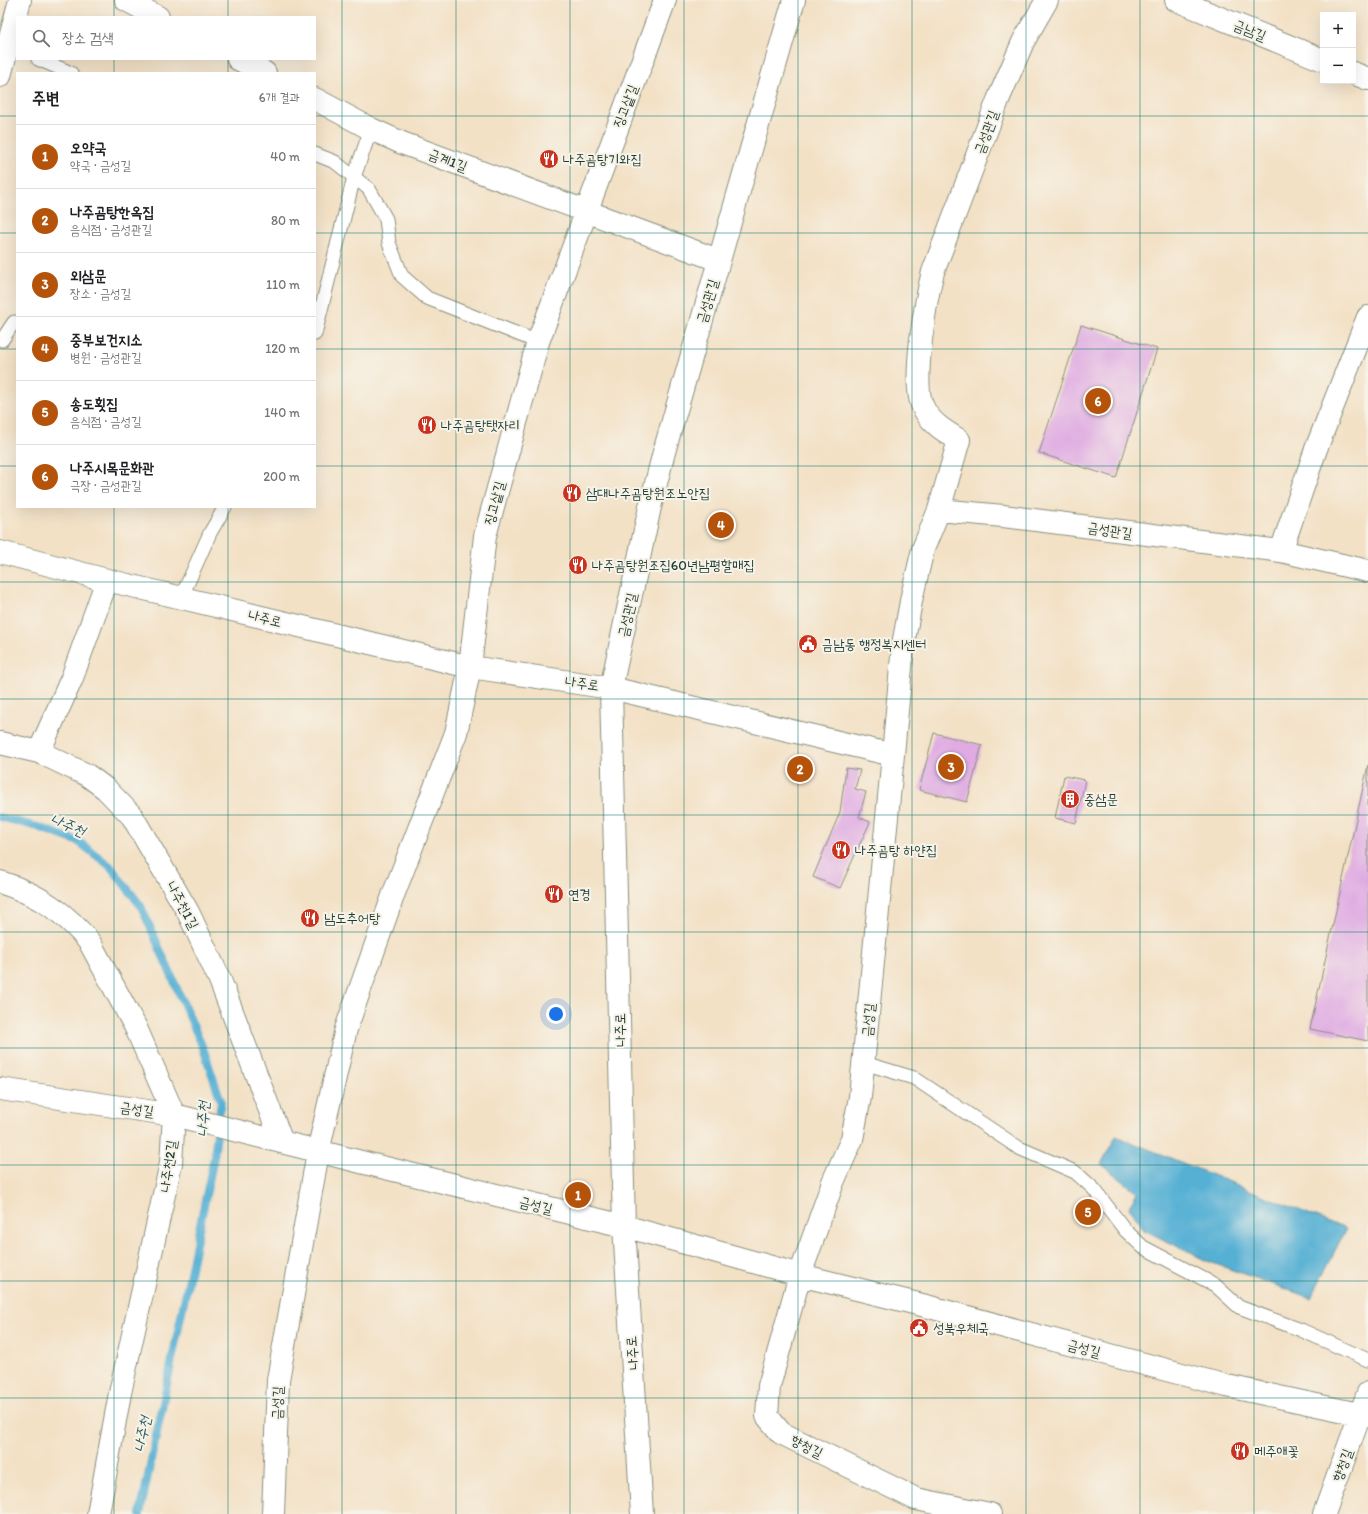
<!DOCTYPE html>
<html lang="ko">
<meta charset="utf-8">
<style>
:root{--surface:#fff;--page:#f6f6f6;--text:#202124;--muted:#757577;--line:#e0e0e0;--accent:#b45309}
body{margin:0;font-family:Itim,"Poor Story",sans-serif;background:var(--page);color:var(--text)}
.controls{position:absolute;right:12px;top:12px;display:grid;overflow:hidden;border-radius:0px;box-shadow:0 4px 16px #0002}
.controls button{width:36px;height:36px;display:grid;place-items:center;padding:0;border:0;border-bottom:1px solid var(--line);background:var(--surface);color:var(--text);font:20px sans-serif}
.you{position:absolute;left:556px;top:1014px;width:14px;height:14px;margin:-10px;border:3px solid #fff;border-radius:50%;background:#1a73e8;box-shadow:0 0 0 6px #1a73e833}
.badge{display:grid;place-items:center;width:26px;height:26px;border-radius:50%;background:var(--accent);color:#fff;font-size:13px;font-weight:700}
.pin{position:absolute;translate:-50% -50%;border:2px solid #fff;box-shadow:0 1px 4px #0006}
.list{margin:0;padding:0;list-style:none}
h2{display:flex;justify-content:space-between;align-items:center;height:52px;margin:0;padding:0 16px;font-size:17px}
h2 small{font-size:13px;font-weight:400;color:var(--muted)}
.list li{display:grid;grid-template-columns:26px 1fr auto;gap:12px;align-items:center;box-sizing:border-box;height:64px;padding:0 16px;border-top:1px solid var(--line)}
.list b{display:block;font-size:15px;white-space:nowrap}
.list p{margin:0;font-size:13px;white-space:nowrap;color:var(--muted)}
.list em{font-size:13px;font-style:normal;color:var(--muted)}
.icon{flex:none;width:22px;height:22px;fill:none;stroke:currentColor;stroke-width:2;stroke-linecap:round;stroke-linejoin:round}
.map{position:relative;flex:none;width:1368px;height:1514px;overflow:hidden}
.search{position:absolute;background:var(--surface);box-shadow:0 4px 16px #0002;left:16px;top:16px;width:300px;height:44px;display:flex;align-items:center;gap:10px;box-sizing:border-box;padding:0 14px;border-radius:0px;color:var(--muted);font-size:15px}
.panel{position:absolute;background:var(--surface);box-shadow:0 4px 16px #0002;left:16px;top:72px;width:300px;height:436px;border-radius:0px}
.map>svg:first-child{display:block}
</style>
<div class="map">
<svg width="1368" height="1514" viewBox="0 0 1368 1514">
<rect width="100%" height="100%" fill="#f7f3e8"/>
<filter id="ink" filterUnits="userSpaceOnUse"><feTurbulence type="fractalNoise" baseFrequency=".025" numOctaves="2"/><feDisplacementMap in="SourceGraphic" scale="8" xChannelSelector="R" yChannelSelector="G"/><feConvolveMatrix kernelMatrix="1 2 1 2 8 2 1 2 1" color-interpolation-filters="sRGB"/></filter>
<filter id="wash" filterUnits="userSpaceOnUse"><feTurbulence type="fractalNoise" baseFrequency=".012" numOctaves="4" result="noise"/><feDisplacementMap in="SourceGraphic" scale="16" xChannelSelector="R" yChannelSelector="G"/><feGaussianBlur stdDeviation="0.9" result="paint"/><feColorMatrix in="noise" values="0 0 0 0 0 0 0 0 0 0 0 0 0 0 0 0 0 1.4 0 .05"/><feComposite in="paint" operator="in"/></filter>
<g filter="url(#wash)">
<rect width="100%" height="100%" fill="#f3e1c6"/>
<path fill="#56b0d4" stroke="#3a7684" d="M 1116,1136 L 1346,1229 L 1311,1298 L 1207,1261 L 1144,1230 L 1129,1207 L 1137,1192 L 1101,1164 Z"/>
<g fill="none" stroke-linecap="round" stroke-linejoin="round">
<path stroke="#56b0d4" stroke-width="8" d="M 0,817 L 38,827 L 79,842 L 110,866 L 141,906 L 203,1048 L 221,1101 L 214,1157 L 140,1514"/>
</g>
<g id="blocks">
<path fill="#dfabe2" d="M 1081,325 L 1157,349 L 1116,478 L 1039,453 Z
M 934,733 L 982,745 L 967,802 L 919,790 Z
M 1368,765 L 1368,1041 L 1310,1029 Z
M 846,768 L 860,770 L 855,789 L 866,792 L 859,817 L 870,822 L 840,888 L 813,877 L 840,812 Z
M 1064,776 L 1085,780 L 1076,823 L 1055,818 Z"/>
</g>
</g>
<g filter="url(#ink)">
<use href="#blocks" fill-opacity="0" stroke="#898f7d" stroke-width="1"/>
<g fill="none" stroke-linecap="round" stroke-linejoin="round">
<defs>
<path id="lane" d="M 38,59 L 71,73
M 315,154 L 335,162 L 369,189 L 386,219 L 389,243 L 402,276 L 427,298 L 538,342
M 315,334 L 354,177 L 371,129
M 0,339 L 2,340 L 14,322
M 181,598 L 210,533 L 225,507
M 864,1063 L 914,1078 L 1019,1148 L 1075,1172 L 1094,1189 L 1125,1230 L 1143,1247 L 1215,1285 L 1239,1307 L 1301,1330 L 1368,1360"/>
<path id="street" d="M 126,0 L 158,17
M 1176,0 L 1323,60
M 238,59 L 265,73
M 1353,73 L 1368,79
M 0,76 L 20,0
M 315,99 L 371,129 L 402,143 L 718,260
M 939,510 L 1003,516 L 1281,551 L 1368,571
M 1281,551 L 1316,449 L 1368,317
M 0,552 L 107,580 L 470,667 L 611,688 L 893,755 L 903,645 L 912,596 L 923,549 L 939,510 L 959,440 C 944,431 929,422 922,405 C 912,380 926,298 933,272 L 998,100 L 1023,42 L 1047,0
M 0,743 L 39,752 L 87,775 L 106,789 L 132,816 L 188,912 L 220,980 L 282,1142
M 39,752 L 72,678 L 107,580
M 893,755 L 860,1097 L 852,1139 L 833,1182 L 800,1275 L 769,1386 L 767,1416 L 781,1433 L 916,1499 L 990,1514
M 0,882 C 37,894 66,912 90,943 L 136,1028 L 174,1115 L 171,1163 L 120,1393 L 98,1514
M 0,1089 L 174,1115 L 369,1164 L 624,1226 L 800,1275 L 926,1306 L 1227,1386 L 1368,1416
M 273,1514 L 278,1380 L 318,1152 L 346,1029 L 394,893 L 456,733 L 470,667 L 485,536 L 538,342 L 665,0
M 642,1514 L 624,1226 L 611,688 L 650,507 L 664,452 L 794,0
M 1324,1514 L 1368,1393"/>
</defs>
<use href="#lane" stroke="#898f7d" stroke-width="15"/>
<use href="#street" stroke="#898f7d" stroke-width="24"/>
<use href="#lane" stroke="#fff" stroke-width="13"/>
<use href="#street" stroke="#fff" stroke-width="22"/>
</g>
</g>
<path fill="none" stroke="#0f766e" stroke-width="1" stroke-opacity="0.55" d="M 114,0 L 114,17M 228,0 L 228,17M 342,0 L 342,1514M 456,0 L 456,1514M 570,0 L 570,1514M 684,0 L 684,1514M 798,0 L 798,1514M 912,0 L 912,1514M 1026,0 L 1026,1514M 1140,0 L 1140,1514M 1254,0 L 1254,1514M 114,59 L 114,73M 228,59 L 228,73M 0,116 L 17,116M 315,116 L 1368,116M 0,233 L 17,233M 315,233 L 1368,233M 0,349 L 17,349M 315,349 L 1368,349M 0,466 L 17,466M 315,466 L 1368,466M 114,507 L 114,1514M 228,507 L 228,1514M 0,582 L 1368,582M 0,699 L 1368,699M 0,815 L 1368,815M 0,932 L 1368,932M 0,1048 L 1368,1048M 0,1165 L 1368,1165M 0,1281 L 1368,1281M 0,1398 L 1368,1398"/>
<defs>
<symbol id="restaurant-disc" viewBox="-11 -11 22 22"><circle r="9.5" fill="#c8321e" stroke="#f7f3e8"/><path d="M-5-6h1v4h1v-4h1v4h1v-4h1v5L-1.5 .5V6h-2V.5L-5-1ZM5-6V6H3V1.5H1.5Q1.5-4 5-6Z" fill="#fff"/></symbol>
<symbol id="civic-disc" viewBox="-11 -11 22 22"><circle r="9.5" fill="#c8321e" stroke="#f7f3e8"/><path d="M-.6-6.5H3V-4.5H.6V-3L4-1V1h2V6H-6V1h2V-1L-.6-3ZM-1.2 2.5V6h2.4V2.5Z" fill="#fff"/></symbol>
<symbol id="building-disc" viewBox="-11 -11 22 22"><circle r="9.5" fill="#c8321e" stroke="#f7f3e8"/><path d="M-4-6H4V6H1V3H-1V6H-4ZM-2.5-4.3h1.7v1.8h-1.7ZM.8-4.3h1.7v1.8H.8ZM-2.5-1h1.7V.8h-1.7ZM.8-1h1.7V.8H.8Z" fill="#fff"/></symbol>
</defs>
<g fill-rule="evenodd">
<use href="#restaurant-disc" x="538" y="148" width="22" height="22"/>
<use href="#restaurant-disc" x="416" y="414" width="22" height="22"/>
<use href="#restaurant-disc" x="561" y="482" width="22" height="22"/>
<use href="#restaurant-disc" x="567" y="554" width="22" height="22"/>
<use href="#civic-disc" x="797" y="633" width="22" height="22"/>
<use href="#building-disc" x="1059" y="788" width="22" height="22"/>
<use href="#restaurant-disc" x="830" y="839" width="22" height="22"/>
<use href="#restaurant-disc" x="543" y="883" width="22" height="22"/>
<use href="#restaurant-disc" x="299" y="907" width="22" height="22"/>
<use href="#civic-disc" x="908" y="1317" width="22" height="22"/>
<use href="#restaurant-disc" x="1229" y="1440" width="22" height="22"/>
</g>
<g text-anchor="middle" stroke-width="4" stroke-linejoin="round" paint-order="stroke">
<g font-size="14" fill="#1f3d34" stroke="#f7f3e8">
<text transform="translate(1250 30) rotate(22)" y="5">금남길</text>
<text transform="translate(625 106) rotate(-69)" y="5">징고샅길</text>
<text transform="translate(986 132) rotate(-70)" y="5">금성관길</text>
<text transform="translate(448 160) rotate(21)" y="5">금계1길</text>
<text transform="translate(707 301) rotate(-74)" y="5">금성관길</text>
<text transform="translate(494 503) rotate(-75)" y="5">징고샅길</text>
<text transform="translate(1110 530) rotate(8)" y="5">금성관길</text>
<text transform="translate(627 615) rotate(-78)" y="5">금성관길</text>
<text transform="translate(265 618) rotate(14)" y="5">나주로</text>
<text transform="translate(582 683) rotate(8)" y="5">나주로</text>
<text transform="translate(183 905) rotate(62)" y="5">나주천1길</text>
<text transform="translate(868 1020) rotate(-85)" y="5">금성길</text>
<text transform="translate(620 1030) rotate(-91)" y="5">나주로</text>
<text transform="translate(137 1109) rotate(8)" y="5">금성길</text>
<text transform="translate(168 1166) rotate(-82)" y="5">나주천2길</text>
<text transform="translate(536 1205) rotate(14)" y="5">금성길</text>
<text transform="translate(1084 1348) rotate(15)" y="5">금성길</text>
<text transform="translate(632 1353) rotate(-94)" y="5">나주로</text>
<text transform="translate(277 1403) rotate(-88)" y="5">금성길</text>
<text transform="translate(807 1446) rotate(27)" y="5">향청길</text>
<text transform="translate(1342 1465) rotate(-70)" y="5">향청길</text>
</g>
<g font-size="14" fill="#1f3d34" stroke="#f7f3e8" text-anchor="start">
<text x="563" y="164">나주곰탕기와집</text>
<text x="441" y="430">나주곰탕탯자리</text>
<text x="586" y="498">삼대나주곰탕원조노안집</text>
<text x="592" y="570">나주곰탕원조집60년남평할매집</text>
<text x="822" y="649">금남동 행정복지센터</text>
<text x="1084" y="804">중삼문</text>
<text x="855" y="855">나주곰탕 하얀집</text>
<text x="568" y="899">연경</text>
<text x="324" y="923">남도추어탕</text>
<text x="933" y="1333">성북우체국</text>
<text x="1254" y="1456">메주애꽃</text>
</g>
<g font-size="15" font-style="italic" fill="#2d5a5c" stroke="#f7f3e8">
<text transform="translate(68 825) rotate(24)" y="5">나주천</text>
<text transform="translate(203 1119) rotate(-87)" y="5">나주천</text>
<text transform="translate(142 1434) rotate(-78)" y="5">나주천</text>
</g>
</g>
</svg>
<div class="controls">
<button>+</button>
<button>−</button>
</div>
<div class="you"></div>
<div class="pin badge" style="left:578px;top:1195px">1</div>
<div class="pin badge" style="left:800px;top:769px">2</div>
<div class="pin badge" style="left:951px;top:767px">3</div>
<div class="pin badge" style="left:721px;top:525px">4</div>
<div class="pin badge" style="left:1088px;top:1212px">5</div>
<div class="pin badge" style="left:1098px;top:401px">6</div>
<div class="search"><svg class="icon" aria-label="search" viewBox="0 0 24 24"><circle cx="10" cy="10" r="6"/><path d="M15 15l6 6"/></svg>장소 검색</div>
<section class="panel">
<h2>주변<small>6개 결과</small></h2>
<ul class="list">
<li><span class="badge">1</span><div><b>오약국</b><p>약국 · 금성길</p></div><em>40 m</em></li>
<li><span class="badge">2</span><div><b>나주곰탕한옥집</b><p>음식점 · 금성관길</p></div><em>80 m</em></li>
<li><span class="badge">3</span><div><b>외삼문</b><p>장소 · 금성길</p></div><em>110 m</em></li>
<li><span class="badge">4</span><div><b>중부보건지소</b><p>병원 · 금성관길</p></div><em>120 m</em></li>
<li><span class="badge">5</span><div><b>송도횟집</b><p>음식점 · 금성길</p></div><em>140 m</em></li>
<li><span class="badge">6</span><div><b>나주시목문화관</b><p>극장 · 금성관길</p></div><em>200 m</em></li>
</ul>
</section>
</div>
